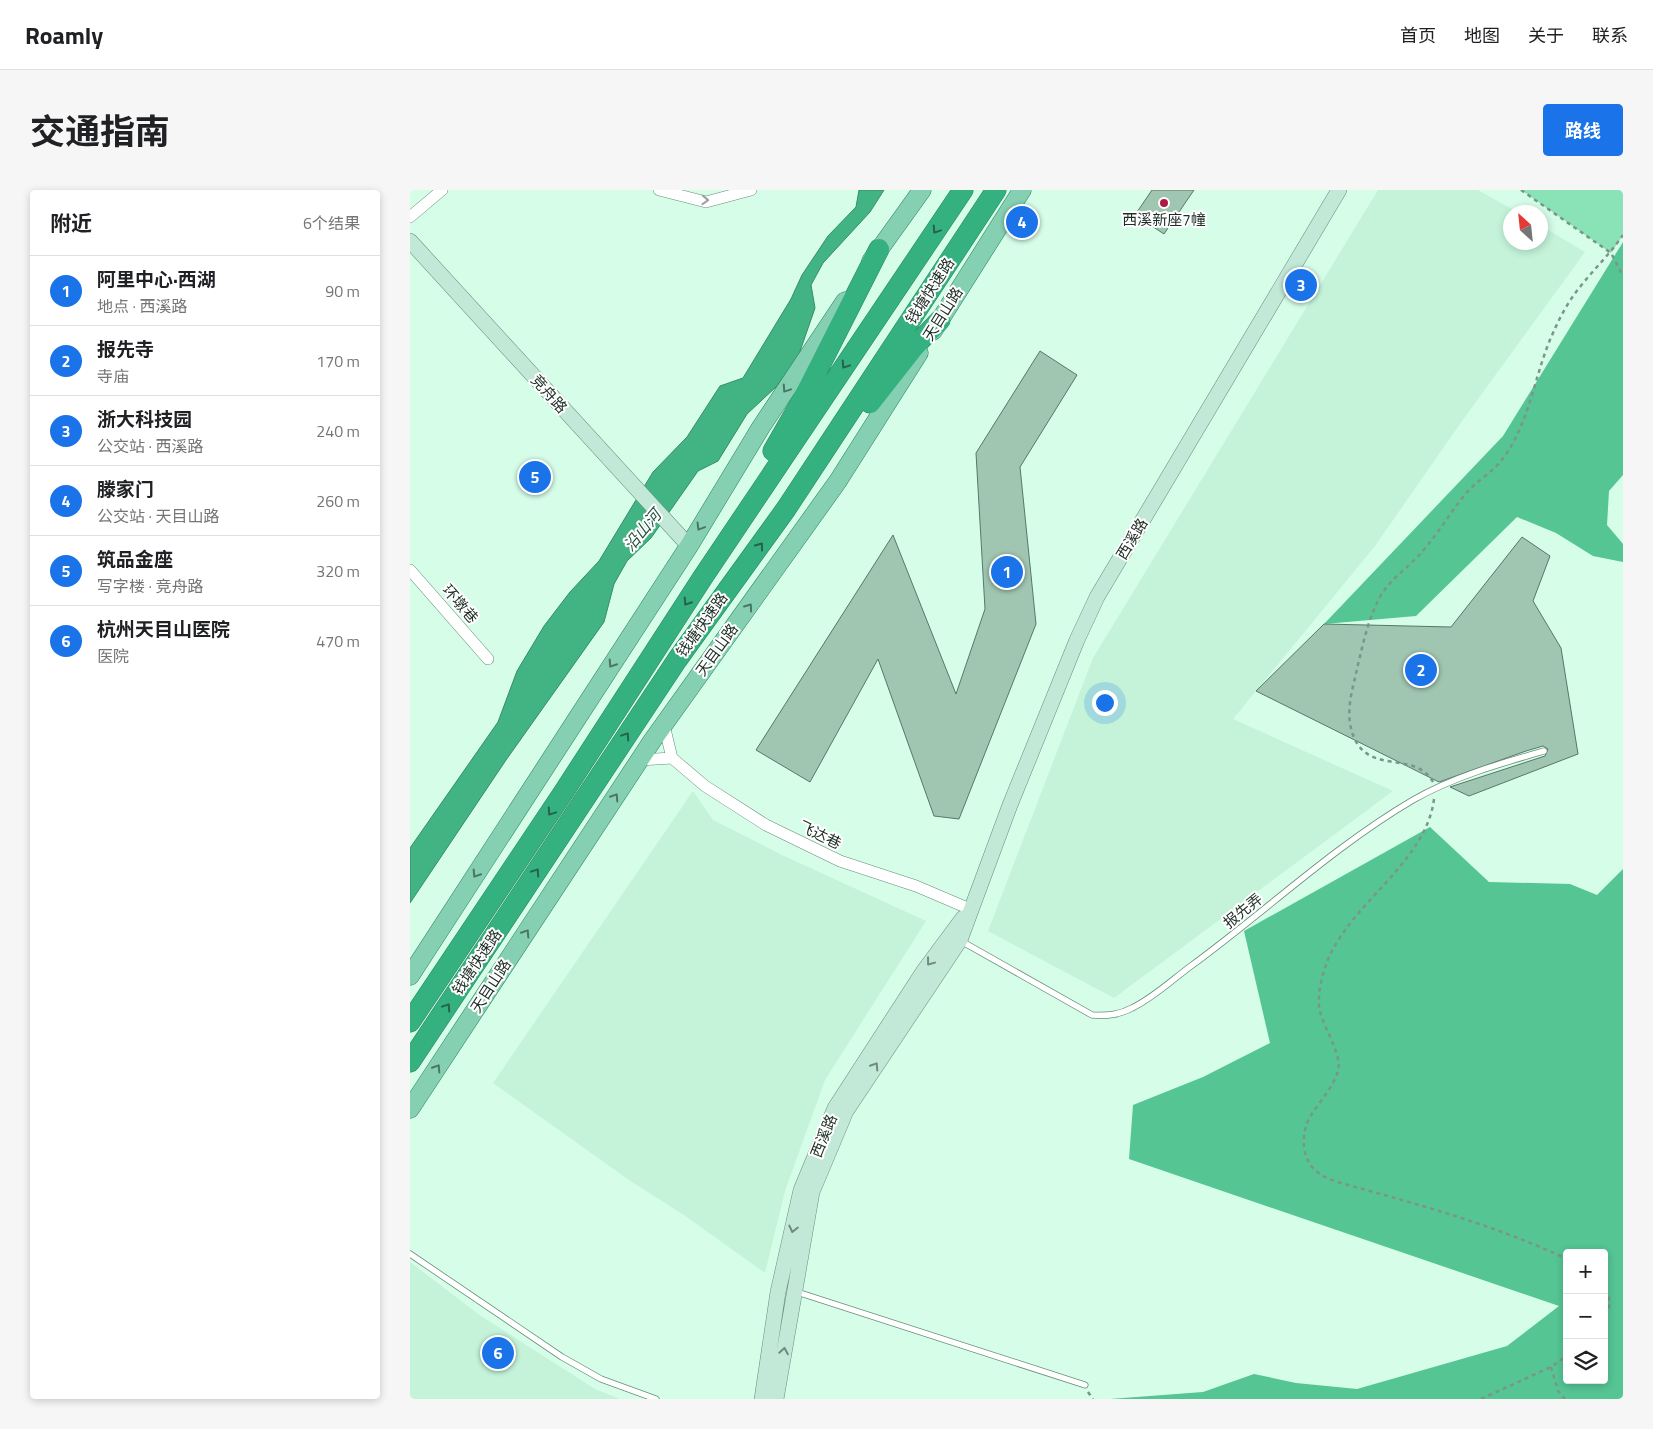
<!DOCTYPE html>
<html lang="zh">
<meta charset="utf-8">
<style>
:root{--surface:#fff;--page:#f6f6f6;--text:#202124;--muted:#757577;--line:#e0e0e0;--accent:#1a73e8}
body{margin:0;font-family:"Titillium Web","Noto Sans SC",sans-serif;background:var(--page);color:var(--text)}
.controls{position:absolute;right:15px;bottom:15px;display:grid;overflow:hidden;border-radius:5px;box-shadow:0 2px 8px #0003}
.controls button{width:45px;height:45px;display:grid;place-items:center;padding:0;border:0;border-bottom:1px solid var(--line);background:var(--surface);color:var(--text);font:25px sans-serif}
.compass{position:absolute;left:1093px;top:15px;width:45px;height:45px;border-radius:50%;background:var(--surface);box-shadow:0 2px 8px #0003;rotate:333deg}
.you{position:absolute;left:694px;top:512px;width:18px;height:18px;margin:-12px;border:4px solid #fff;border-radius:50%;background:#1a73e8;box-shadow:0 0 0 8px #1a73e833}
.badge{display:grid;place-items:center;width:32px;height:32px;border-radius:50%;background:var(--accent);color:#fff;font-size:16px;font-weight:700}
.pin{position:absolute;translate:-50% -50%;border:2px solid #fff;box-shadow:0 1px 5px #0006}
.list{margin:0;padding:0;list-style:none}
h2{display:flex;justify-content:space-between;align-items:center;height:65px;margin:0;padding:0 20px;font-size:21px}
h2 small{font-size:16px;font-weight:400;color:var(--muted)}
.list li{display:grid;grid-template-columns:32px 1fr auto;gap:15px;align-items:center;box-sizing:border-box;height:70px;padding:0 20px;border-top:1px solid var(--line)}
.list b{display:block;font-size:19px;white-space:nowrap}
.list p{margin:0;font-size:16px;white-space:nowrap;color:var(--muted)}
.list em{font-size:16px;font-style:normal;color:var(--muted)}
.icon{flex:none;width:28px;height:28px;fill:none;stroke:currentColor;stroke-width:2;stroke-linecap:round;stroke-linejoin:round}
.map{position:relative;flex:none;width:1213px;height:1209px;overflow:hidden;border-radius:5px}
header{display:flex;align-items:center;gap:30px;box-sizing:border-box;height:70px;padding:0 25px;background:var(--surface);border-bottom:1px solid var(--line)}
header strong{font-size:24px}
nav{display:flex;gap:28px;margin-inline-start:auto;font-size:18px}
.intro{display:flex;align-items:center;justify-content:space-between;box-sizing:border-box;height:120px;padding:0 30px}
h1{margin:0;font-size:35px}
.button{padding:12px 22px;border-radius:5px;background:var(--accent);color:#fff;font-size:18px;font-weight:700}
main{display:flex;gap:30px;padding:0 30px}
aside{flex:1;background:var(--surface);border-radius:5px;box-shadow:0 2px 8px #0003}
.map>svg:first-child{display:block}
</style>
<header>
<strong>Roamly</strong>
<nav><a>首页</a><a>地图</a><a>关于</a><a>联系</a></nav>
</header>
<div class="intro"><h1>交通指南</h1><a class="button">路线</a></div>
<main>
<aside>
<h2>附近<small>6个结果</small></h2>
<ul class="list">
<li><span class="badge">1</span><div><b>阿里中心·西湖</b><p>地点 · 西溪路</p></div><em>90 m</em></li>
<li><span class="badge">2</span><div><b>报先寺</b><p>寺庙</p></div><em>170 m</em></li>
<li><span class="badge">3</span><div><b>浙大科技园</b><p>公交站 · 西溪路</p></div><em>240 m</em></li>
<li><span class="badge">4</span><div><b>滕家门</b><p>公交站 · 天目山路</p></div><em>260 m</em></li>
<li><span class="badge">5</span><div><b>筑品金座</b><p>写字楼 · 竞舟路</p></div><em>320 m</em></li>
<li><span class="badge">6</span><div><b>杭州天目山医院</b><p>医院</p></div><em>470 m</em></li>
</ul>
</aside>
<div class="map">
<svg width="1213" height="1209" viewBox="0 0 1213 1209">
<rect width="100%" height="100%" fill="#d5fde8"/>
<path fill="#c4f3da" d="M 968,0 L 1068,0 L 1107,22 L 1100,22 L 1100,52 L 1130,52 L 1131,36 L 1175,62 L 1052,231 L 965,356 L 823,529 L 983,601 L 704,808 L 578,741 L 683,468 Z
M 283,601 L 303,630 L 372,665 L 516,731 L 415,890 L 375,1001 L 355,1083 L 274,1025 L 219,990 L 83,893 Z
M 0,1072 L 71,1126 L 185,1199 L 210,1209 L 0,1209 Z"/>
<path fill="#89e3b7" d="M 1111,0 L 1213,0 L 1213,45 L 1201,63 Z"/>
<path fill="#55c594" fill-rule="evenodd" d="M 1213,52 L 1213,285 L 1199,301 L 1197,335 L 1213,354 L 1213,372 L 1183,366 L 1146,343 L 1107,327 L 1006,426 L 914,434 L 1093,246 Z
M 1020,637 L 1079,692 L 1160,694 L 1187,705 L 1213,679 L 1213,1209 L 700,1209 L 793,1202 L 844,1184 L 886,1193 L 947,1199 L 1097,1156 L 1149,1116 L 719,969 L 723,915 L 793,887 L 860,853 L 834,741 ZM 1157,1063 L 1194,1063 L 1194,1190 L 1157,1190 Z"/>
<path fill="#42b483" stroke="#378c67" d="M 449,0 L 474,0 L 460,22 L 413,73 L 401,95 L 405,118 L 388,167 L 366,197 L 337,224 L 308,271 L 288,281 L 241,348 L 217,371 L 204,394 L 194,432 L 96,570 L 0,713 L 0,658 L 88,532 L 107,481 L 134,436 L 160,402 L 189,371 L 243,282 L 277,247 L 310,196 L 333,188 L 381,109 L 392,85 L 418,46 L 446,17 Z"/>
<path fill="#a0c5b1" stroke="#567967" d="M 742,0 L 784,0 L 754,44 L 725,25 Z
M 630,161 L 667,185 L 610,277 L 626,434 L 549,629 L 524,626 L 468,469 L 400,592 L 346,560 L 483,345 L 546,504 L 575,419 L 566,263 Z
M 1112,347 L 1140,366 L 1123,411 L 1151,458 L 1168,564 L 1059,606 L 1040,597 L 1135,566 L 1138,559 L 1133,556 L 1116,561 L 1029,592 L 846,501 L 914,434 L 1041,437 Z"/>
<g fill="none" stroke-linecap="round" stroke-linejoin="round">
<defs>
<path id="lane" d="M 551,751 L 682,825 C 697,826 709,825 722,818 C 743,808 762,790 781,776 C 855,722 923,657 1003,610 C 1043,587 1089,574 1134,561
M 0,1064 L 152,1167 L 191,1189 L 246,1209
M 387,1102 L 675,1195"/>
<path id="street" d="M 249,0 L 296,12 L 341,0
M 0,27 L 32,0
M 0,380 L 78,469
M 254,535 L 262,568 L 295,596 L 356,635 L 430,671 L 506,696 L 560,719
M 230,570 L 262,568"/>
<path id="secondary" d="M 0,51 L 279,356
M 352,1209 L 368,1102 L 391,1000 L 425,918 L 513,782 L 553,728
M 366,1209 L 402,1002 L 436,921 L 550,750 L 600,615 L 667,450 L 687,407 L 929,0"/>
<path id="primary" d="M 461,71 L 512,0
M 523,141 L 612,0
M 0,786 L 279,356 L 351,237 L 435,111
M 0,919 L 242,551 L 428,291 L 509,163"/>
<path id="highway" d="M 460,213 L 504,157 L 530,130
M 363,261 L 394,207 L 469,59
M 0,832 L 155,600 L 293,387 L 553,0
M 0,872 L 267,470 L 376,319 L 586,0"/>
</defs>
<use href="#lane" stroke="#698d7a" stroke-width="7"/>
<use href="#street" stroke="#698d7a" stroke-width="12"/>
<use href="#secondary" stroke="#698d7a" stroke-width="16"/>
<use href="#primary" stroke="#2c835f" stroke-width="19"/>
<use href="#highway" stroke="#2c835f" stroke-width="21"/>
<path stroke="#7b9688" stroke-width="2.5" stroke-dasharray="4 4" stroke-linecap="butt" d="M 1111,0 L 1201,63 L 1213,86
M 1023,592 C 1004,558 953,589 941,538 C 936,518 943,498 947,479 C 953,454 958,429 970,407 C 980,389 998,378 1011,363 C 1029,343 1042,319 1059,300 C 1069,290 1082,282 1090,272 C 1120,236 1124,184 1143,143 C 1150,127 1159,110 1170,97 C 1184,79 1200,64 1213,45
M 1024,609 C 1016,673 940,713 917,772 C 912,785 908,802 909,816 C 911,835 933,864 928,881 C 923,898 909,912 900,927 C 890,945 891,972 910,984 C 916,988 924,991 931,993 C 1007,1014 1085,1035 1157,1069
M 1194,1100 C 1203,1108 1199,1120 1194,1130
M 1141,1177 L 1148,1201 L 1155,1209
M 678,1202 L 683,1209
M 1071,1209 L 1141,1177 L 1157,1166"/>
<use href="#lane" stroke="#fff" stroke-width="5.5"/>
<use href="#street" stroke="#fff" stroke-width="11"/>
<use href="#secondary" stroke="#c2e8d8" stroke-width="15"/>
<use href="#primary" stroke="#85d0b2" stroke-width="18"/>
<use href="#highway" stroke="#34b17e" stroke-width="20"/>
</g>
<defs><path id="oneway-chevron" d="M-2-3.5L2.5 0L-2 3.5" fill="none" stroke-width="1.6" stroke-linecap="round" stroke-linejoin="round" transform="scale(1.25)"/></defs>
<use stroke="#9aa09d" href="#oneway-chevron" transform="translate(295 10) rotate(2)"/>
<g stroke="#276249">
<use href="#oneway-chevron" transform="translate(526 40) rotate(124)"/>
<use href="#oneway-chevron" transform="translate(435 175) rotate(124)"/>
<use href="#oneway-chevron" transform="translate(350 356) rotate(-54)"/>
<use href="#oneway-chevron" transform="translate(277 412) rotate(123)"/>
<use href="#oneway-chevron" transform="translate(216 546) rotate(-56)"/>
<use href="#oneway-chevron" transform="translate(141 622) rotate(124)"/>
<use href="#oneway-chevron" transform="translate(126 682) rotate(-56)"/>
<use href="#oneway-chevron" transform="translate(37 817) rotate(-56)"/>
</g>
<g stroke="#4c7664">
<use href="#oneway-chevron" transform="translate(376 199) rotate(124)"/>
<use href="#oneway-chevron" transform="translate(290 337) rotate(121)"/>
<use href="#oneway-chevron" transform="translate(339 417) rotate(-54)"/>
<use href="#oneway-chevron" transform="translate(202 474) rotate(123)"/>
<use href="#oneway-chevron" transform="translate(205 607) rotate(-57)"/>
<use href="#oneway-chevron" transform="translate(66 684) rotate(123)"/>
<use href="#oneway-chevron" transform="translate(116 743) rotate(-57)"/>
<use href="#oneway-chevron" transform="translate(27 878) rotate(-57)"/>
</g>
<g stroke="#708a7e">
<use href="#oneway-chevron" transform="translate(520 772) rotate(127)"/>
<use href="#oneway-chevron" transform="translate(465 876) rotate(-57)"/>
<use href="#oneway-chevron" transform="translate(383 1039) rotate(103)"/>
<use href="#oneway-chevron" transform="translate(374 1161) rotate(-81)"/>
</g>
<circle fill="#ae1a45" stroke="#fff" stroke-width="2" cx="754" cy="13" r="5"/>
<g text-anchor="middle" stroke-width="4" stroke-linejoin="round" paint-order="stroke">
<g font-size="15" fill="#1e2d25" stroke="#fff">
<text x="754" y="35">西溪新座7幢</text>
</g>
<g font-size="15" fill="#1e2d25" stroke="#fff">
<text transform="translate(520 101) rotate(-57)" y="5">钱塘快速路</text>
<text transform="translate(533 124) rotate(-58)" y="5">天目山路</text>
<text transform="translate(139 204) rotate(48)" y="5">竞舟路</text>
<text transform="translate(722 349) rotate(-59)" y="5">西溪路</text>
<text transform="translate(50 414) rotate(49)" y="5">环墩巷</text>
<text transform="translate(292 435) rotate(-54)" y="5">钱塘快速路</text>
<text transform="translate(307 460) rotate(-54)" y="5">天目山路</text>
<text transform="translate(410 645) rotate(26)" y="5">飞达巷</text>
<text transform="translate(833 721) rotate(-39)" y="5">报先弄</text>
<text transform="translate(67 772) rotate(-56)" y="5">钱塘快速路</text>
<text transform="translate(81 796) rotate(-57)" y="5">天目山路</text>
<text transform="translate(414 946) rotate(-68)" y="5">西溪路</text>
</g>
<g font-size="16" font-style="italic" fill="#25533e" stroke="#fff">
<text transform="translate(232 340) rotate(-50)" y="6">沿山河</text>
</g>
</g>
</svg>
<div class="controls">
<button>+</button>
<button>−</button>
<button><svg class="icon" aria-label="layers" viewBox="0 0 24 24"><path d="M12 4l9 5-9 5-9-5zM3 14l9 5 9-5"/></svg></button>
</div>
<svg class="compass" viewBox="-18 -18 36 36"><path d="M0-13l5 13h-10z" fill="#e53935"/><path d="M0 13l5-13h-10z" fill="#757577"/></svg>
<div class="you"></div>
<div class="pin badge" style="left:597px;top:382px">1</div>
<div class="pin badge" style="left:1011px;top:480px">2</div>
<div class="pin badge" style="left:891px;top:95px">3</div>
<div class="pin badge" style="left:612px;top:32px">4</div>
<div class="pin badge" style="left:125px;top:287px">5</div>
<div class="pin badge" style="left:88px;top:1163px">6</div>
</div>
</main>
